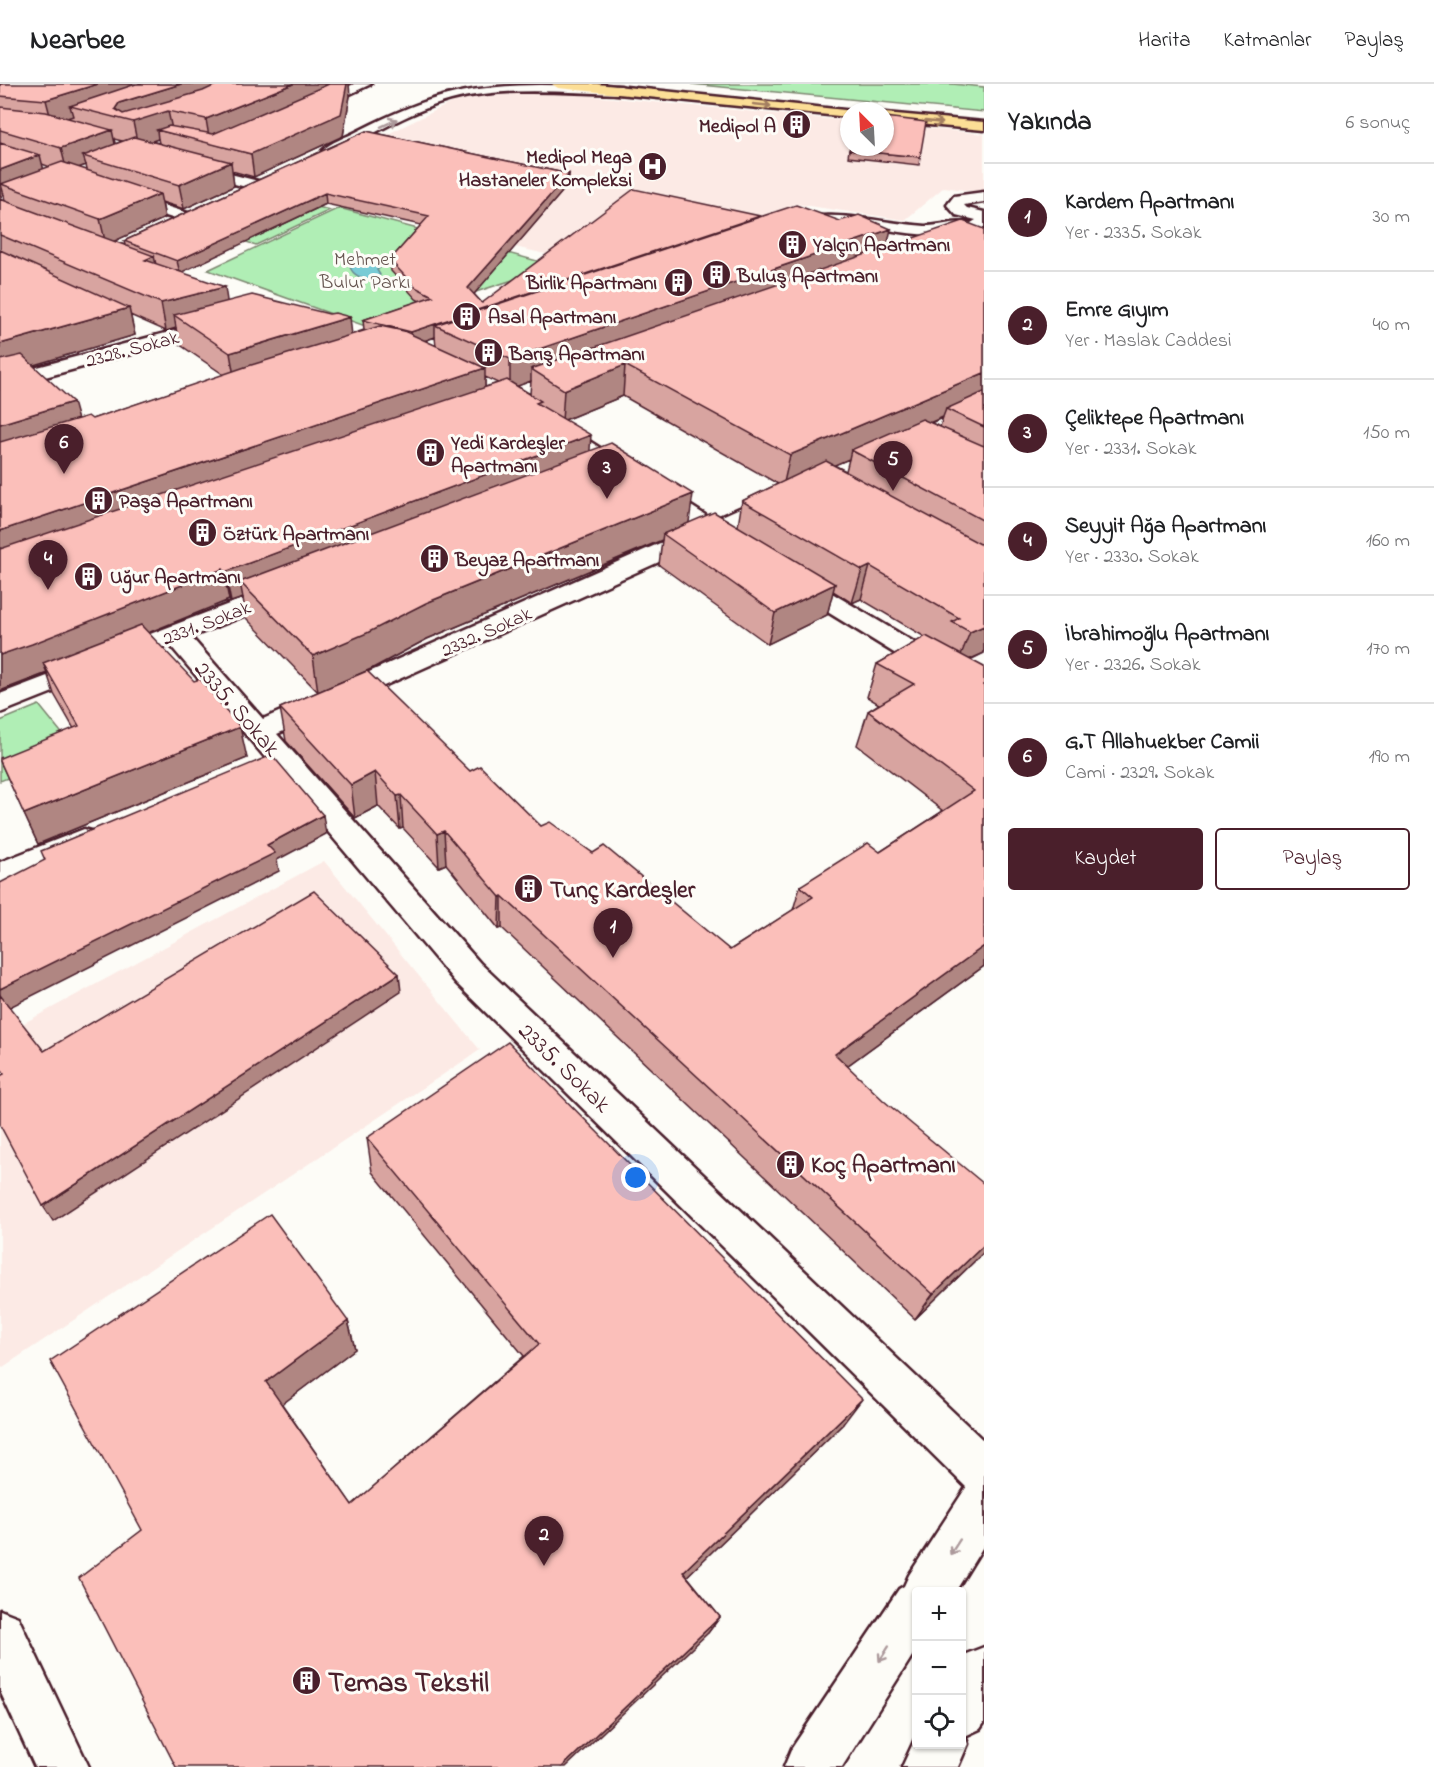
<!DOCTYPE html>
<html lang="tr">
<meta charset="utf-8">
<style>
:root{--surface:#fff;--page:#f2f2f2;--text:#202124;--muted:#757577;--line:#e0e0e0;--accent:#4a1f2b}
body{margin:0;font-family:"Indie Flower",sans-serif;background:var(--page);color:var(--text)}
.controls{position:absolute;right:18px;bottom:18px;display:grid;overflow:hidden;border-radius:6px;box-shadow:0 2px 4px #0004}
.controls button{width:54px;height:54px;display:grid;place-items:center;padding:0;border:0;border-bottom:2px solid var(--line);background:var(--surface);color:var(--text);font:30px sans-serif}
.compass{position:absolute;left:840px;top:18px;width:54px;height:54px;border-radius:50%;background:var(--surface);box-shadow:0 2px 4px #0004;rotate:336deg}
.you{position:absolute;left:636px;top:1094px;width:21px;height:21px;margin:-15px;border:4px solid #fff;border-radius:50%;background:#1a73e8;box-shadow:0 0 0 9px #1a73e833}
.badge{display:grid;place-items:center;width:39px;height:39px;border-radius:50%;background:var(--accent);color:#fff;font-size:20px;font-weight:700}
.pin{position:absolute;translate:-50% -50px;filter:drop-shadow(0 2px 3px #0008)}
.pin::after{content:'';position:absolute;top:32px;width:21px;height:18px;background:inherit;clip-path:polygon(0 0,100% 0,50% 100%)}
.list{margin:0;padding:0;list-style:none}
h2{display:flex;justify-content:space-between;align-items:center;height:78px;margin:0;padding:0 24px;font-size:26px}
h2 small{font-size:20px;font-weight:400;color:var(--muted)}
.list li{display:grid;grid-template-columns:39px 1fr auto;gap:18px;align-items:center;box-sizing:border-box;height:108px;padding:0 24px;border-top:2px solid var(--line)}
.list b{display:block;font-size:22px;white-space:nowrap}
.list p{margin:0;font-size:20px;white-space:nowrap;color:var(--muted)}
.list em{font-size:20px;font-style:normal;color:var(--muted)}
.actions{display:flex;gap:12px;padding:18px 24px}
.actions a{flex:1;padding:14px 0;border:2px solid var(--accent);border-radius:6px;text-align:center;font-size:21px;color:var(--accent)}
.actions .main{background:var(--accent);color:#fff}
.icon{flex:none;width:33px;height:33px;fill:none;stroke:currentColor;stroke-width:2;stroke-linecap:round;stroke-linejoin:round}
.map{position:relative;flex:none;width:984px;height:1683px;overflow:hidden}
header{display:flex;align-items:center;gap:36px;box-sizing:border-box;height:84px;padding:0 30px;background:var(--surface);border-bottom:2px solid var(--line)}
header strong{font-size:28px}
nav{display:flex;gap:33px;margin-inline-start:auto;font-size:21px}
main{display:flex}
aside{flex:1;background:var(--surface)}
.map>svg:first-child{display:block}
</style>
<header>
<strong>Nearbee</strong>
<nav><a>Harita</a><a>Katmanlar</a><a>Paylaş</a></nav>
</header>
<main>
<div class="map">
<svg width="984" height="1683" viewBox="0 0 984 1683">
<rect width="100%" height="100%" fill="#fdfcf7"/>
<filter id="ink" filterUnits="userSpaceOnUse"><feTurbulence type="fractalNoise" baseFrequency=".0167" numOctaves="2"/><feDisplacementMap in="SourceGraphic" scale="12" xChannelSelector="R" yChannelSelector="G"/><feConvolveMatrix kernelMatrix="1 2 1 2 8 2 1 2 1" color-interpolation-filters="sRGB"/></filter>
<g filter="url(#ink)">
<path fill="#fceae5" d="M 551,8 L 849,37 L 849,63 L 885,63 L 885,40 L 984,50 L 984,109 L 944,103 L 905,136 L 795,120 L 763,135 L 580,178 L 272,107 L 463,13 Z
M 324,777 L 480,966 L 0,1285 L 0,952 Z"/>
<path fill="#b0eeb5" stroke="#7d8670" stroke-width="1.5" d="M 691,0 L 952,0 L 984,3 L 984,28 Z
M 259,109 L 330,126 L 256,161 L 191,141 Z
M 339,124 L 556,182 L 368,243 L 208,186 Z
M 39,621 L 77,668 L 0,697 L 0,637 Z"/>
<path fill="#7acbd5" stroke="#678691" stroke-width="1.5" d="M 369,174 L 382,175 L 386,179 L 377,186 L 380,191 L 375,196 C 365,194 354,194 350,183 L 362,175 Z"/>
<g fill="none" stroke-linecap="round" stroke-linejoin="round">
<defs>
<path id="street" d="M 354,0 L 371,0 L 314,27 L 304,27 L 302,24 Z
M 540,1 L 621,2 L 628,6 L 621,10 C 566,9 505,2 451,16 C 410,27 372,51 334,70 L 329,71 L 322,67 C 330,58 347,53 358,47 C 427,12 463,2 540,1 Z
M 191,80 L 262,98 L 265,101 L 257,106 L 186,87 L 184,84 Z
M 121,108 L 191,130 L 193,133 L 185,138 L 115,116 L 113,113 L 115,110 Z
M 984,108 L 984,118 L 964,121 L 967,124 L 984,128 L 984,145 L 939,167 L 933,166 L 931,162 L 953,150 C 912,155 873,140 833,139 C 815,139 800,143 783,147 L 775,142 L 777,139 C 834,123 869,138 925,142 C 940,142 957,136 971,139 L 976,136 L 956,131 L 947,121 L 954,112 Z
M 222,234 L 229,236 L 231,240 L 229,244 L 0,305 L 0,293 Z
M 551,335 L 558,337 L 713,436 L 878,362 L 894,362 L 897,367 L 894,372 L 729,446 L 746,460 L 742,465 L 726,465 L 710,455 L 277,650 L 480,879 L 984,1357 L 984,1412 L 968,1405 L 456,899 L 170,561 L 154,566 L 145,564 L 141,558 L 145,552 L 276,502 L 285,499 L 294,502 L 298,507 L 294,512 L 191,553 L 263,635 L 694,444 L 544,345 L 540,341 L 544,337 Z
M 791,488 L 800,490 L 984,600 L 984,621 L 974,618 L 782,500 L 779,495 L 782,490 Z
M 92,575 L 101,577 L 105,583 L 101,589 L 0,629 L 0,610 Z
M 84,745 L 95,748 L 99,756 L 95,764 L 0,803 L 0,778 Z
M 0,1526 L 18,1533 L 89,1683 L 35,1683 L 0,1607 Z"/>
<path id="secondary" d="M 984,1396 L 984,1461 L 955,1508 L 916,1508 L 916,1566 L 842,1683 L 784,1683 L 792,1664 L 899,1505 L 904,1502 L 909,1491 L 967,1402 Z
M 984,1563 L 984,1639 L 980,1645 L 965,1652 L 968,1660 L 958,1683 L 902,1683 L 916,1653 L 916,1660 L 962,1660 L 962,1578 L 966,1570 Z"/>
<path id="primary" d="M 552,0 L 597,0 L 854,27 L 849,27 L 849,33 L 558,4 Z
M 885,29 L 984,38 L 984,46 L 885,37 Z"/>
</defs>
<use href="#street" stroke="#4a1f2b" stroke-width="5"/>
<use href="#secondary" stroke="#4a1f2b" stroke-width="5"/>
<use href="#primary" stroke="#4a1f2b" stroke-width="5"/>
<use href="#street" fill="#fdfcf7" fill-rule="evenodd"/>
<use href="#secondary" fill="#fdfcf7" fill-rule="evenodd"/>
<use href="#primary" fill="#fcde96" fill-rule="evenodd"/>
</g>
<path fill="#d8a4a0" stroke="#4a1f2b" stroke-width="1.5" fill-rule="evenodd" d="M 0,0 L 350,12 L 343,52 L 254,93 L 232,87 L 234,102 L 184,125 L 162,118 L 165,134 L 114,157 L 125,161 L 124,157 L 366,47 L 569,90 L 568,101 L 474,210 L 482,219 L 760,133 L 887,163 L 984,145 L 984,569 L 970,576 L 984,583 L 984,882 L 847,982 L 984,1168 L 915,1235 L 502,844 L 499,845 L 446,780 L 439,783 L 403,744 L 400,745 L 378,722 L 355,734 L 286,657 L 280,624 L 318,608 L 246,534 L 243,514 L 231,518 L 229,516 L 148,548 L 247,674 L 38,760 L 0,677 L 74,645 L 54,610 L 47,589 L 0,607 L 0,115 L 5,117 L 4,111 L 0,113 ZM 114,55 L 122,57 L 115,60 ZM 158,55 L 159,59 L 151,57 ZM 42,80 L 50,83 L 43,85 ZM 86,81 L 87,86 L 78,84 ZM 326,120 L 421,141 L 390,176 L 391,187 L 416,215 L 420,217 L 363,236 L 364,246 L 352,250 L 227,218 L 181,188 ZM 130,231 L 166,247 L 176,244 L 179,260 L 224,291 L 92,335 L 78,335 L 33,281 L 135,251 ZM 435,253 L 436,262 L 424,257 ZM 485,293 L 498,299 L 485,303 ZM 531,297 L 530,310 L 517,302 ZM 623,312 L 778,400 L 742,417 L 738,442 L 689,439 L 590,367 L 564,336 ZM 943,333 L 940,343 L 931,339 L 942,334 ZM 849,375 L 846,387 L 834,381 ZM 662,456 L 659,481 L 768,560 L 827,531 L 833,507 L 852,519 L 861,515 L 925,553 L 877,580 L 867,613 L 879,620 L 868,627 L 857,661 L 943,727 L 880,768 L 800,802 L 793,826 L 730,866 L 593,769 L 541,742 L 470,687 L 343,597 L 371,585 L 427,555 Z
M 849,66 L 920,73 L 919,81 L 848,73 Z
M 367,1054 L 843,1340 L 687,1492 L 720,1533 L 708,1549 L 142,1446 L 348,1237 L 355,1265 L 282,1320 L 352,1421 L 524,1272 L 372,1088 Z"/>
<path fill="#b08682" stroke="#4a1f2b" stroke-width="1.5" d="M 98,0 L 172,0 L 70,22 L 73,32 L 52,39 L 46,16 Z
M 181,0 L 239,0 L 195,19 L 168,27 L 173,50 L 157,46 L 158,55 L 138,62 L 133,38 L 115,25 L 119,19 Z
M 293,0 L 349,0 L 350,12 L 343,52 L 254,93 L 251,70 L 210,59 L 206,35 Z
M 112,46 L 117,69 L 83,72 L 86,81 L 67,88 L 61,64 Z
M 40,71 L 46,95 L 1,100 L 4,111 L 0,113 L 0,86 Z
M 231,78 L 234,102 L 184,125 L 179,101 Z
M 569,90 L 568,101 L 469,216 L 468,204 Z
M 325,109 L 326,120 L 180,189 L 177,177 Z
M 160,110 L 165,134 L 106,161 L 100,135 Z
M 760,132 L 758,143 L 435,241 L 435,253 L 412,261 L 411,248 Z
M 891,145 L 885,172 L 531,285 L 531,297 L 510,305 L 510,275 Z
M 154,172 L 160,198 L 145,176 Z
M 225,203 L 229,230 L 174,231 L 176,244 L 166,247 L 161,219 Z
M 129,224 L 135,251 L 0,291 L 0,260 Z
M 350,233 L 353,261 L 235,298 L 230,269 Z
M 625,281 L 623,312 L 562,337 L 564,306 Z
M 485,284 L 485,313 L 0,481 L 0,447 Z
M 984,289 L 984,313 L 946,325 L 943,333 L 858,370 L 851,366 L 849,375 L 783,403 L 790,371 Z
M 73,318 L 81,347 L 0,373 L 0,340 Z
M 591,351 L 589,380 L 240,498 L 243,514 L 231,518 L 225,488 Z
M 693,410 L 688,445 L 663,450 L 662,456 L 427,555 L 371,585 L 318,608 L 313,572 L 426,519 Z
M 870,482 L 861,515 L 852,519 L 862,486 Z
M 223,485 L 229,516 L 49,589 L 43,579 L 47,589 L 0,607 L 0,571 Z
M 835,500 L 827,531 L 768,560 L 775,529 Z
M 984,542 L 984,569 L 957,581 L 970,548 Z
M 240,643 L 247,674 L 38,760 L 24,730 Z
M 375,688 L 378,722 L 355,734 L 351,701 Z
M 401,711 L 403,744 L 400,745 L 397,712 Z
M 323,731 L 326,750 L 277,776 L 279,787 L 6,925 L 0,913 L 0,905 Z
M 444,747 L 446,780 L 439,783 L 437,750 Z
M 502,812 L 502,844 L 499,845 L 500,813 Z
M 984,862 L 984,882 L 822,1000 L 835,970 Z
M 399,890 L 401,908 L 53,1137 L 43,1122 Z
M 984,1161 L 984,1168 L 915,1235 L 933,1210 Z
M 348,1237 L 355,1265 L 277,1324 L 266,1298 Z
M 862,1315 L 843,1340 L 673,1506 L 683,1488 Z
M 720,1533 L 708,1549 L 566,1683 L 562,1683 Z"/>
<path fill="#fbbfba" stroke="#4a1f2b" stroke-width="1.5" d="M 0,0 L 98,0 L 46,16 L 0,12 Z
M 136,0 L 181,0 L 119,19 L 115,25 L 123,30 L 203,7 L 218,0 L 293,0 L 206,35 L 168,27 L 133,38 L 70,22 Z
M 329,0 L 347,0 L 341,30 L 251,70 L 157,46 L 169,42 L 213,50 Z
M 0,23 L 46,28 L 112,46 L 61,64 L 0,46 Z
M 885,33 L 926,38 L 920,73 L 849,66 L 850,63 L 885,63 Z
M 366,47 L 569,90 L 468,204 L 482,219 L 634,105 L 760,132 L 411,248 L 363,236 L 433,212 L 415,203 L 390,176 L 429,132 L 325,109 L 177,177 L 124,157 Z
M 134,53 L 231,78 L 179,101 L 83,72 Z
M 0,59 L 40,71 L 0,86 Z
M 62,78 L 160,110 L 100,135 L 1,100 Z
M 0,115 L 154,172 L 145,176 L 225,203 L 161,219 L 0,151 Z
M 796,121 L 840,137 L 859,131 L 891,145 L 510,275 L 435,241 Z
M 963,137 L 984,145 L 984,289 L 790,371 L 625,281 L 564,306 L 531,285 Z
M 0,166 L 129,224 L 0,260 Z
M 252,211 L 329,230 L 335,229 L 350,233 L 230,269 L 174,231 Z
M 380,242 L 404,247 L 485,284 L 0,447 L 0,358 L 88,332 L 92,335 L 248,282 Z
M 22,271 L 73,318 L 0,340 L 0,276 Z
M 507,296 L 541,317 L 536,319 L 591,351 L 225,488 L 223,485 L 32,560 L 0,571 L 0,465 Z
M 984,308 L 984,343 L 946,325 Z
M 922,335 L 984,362 L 984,437 L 851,366 Z
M 611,359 L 693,410 L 426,519 L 367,549 L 313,572 L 240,498 Z
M 826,377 L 984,462 L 984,542 L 970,548 L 952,538 L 959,534 L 870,482 L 862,486 L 742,417 Z
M 714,428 L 835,500 L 775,529 L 663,450 Z
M 141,541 L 194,597 L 200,595 L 240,643 L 24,730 L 0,677 L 0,674 L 79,642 L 43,579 Z
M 926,552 L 984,583 L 984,862 L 835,970 L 884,1017 L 984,1100 L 984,1161 L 933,1210 L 502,812 L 500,813 L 444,747 L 437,750 L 401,711 L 397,712 L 375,688 L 351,701 L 280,624 L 367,587 L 470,687 L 480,682 L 541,742 L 550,738 L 593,769 L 604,762 L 730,866 L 813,813 L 800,802 L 868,759 L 880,768 L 974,707 L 868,627 L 914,600 L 877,580 Z
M 272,671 L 323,731 L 267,761 L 275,769 L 0,905 L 0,799 L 45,776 L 41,767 Z
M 314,807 L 399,890 L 43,1122 L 0,1041 L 0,992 L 4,990 L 0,983 L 0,911 L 44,967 Z
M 508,958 L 862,1315 L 683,1488 L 720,1533 L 562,1683 L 176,1683 L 79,1494 L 142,1446 L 50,1277 L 270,1130 L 348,1237 L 266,1298 L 352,1421 L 539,1260 L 367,1054 Z"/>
<defs><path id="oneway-shaft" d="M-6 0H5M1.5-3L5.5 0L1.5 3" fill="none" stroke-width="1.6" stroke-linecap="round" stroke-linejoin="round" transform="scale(1.5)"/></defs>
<g stroke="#a37e60">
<use href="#oneway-shaft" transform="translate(762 21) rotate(6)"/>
<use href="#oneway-shaft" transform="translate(934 38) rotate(6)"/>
</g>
<g stroke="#ac999b">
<use href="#oneway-shaft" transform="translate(389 39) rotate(-25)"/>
<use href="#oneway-shaft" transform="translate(955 1463) rotate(123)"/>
<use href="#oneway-shaft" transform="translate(884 1570) rotate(123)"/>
</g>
</g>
<defs>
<symbol id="building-disc" viewBox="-11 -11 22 22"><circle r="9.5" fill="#4a1f2b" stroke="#fdfcf7"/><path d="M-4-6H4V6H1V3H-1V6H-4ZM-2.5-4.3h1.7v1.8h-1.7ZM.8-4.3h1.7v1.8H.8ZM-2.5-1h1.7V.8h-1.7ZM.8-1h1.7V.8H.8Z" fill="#fff"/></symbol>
<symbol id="hospital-disc" viewBox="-11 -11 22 22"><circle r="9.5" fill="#4a1f2b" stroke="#fdfcf7"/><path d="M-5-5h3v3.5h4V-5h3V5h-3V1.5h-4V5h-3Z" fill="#fff"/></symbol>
</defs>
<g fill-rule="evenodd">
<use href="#building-disc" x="780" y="24" width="33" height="33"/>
<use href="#hospital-disc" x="636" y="66" width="33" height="33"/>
<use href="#building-disc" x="776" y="144" width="33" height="33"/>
<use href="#building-disc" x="700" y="174" width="33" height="33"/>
<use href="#building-disc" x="662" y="182" width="33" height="33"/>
<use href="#building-disc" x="450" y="216" width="33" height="33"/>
<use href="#building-disc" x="472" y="252" width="33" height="33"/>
<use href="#building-disc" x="414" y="352" width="33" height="33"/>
<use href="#building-disc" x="82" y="400" width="33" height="33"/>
<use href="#building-disc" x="186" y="432" width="33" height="33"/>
<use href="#building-disc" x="418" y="458" width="33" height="33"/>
<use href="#building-disc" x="72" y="476" width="33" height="33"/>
<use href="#building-disc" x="512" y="788" width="33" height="33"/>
<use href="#building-disc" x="774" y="1064" width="33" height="33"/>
<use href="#building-disc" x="290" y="1580" width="33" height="33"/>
</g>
<g text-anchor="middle" stroke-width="6" stroke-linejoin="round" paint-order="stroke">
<g font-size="20" font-weight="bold" fill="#4a1f2b" stroke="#fdfcf7" text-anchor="start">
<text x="776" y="48" text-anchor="end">Medipol A</text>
<text x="632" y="79" text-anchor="end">Medipol Mega<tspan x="632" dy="23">Hastaneler Kompleksi</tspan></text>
<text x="813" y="167">Yalçın Apartmanı</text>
<text x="737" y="198">Buluş Apartmanı</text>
<text x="657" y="205" text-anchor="end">Birlik Apartmanı</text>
<text x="488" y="239">Asal Apartmanı</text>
<text x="509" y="276">Barış Apartmanı</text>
<text x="451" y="365">Yedi Kardeşler<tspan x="451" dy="23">Apartmanı</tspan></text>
<text x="119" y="423">Paşa Apartmanı</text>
<text x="223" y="456">Öztürk Apartmanı</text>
<text x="455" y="482">Beyaz Apartmanı</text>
<text x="110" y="499">Uğur Apartmanı</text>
</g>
<g font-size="20" fill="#64534e" stroke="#fdfcf7">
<text x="365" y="181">Mehmet<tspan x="365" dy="23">Bulur Parkı</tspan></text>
</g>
<g font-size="20" fill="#4a1f2b" stroke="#fdfcf7">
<text transform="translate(132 264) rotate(-15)" y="7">2328. Sokak</text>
<text transform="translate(206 538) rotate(-21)" y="7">2331. Sokak</text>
<text transform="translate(486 547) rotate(-24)" y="7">2332. Sokak</text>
</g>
<g font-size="24" fill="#4a1f2b" stroke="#fdfcf7">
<text transform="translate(238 624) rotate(49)" y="8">2335. Sokak</text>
<text transform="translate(565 983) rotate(44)" y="8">2335. Sokak</text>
</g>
<g font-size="24" font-weight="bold" fill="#4a1f2b" stroke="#fdfcf7" text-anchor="start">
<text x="550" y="813">Tunç Kardeşler</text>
<text x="811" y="1088">Koç Apartmanı</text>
</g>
<g font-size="28" font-weight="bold" fill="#4a1f2b" stroke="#fdfcf7" text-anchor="start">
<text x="328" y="1607">Temas Tekstil</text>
</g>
</g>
</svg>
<div class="controls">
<button>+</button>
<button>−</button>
<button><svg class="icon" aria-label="locate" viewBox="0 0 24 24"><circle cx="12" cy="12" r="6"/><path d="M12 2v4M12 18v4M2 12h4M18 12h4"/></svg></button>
</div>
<svg class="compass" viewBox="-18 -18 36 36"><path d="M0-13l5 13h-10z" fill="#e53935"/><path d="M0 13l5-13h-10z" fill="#757577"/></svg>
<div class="you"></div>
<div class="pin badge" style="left:613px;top:874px">1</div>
<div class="pin badge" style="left:544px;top:1482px">2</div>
<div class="pin badge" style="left:607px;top:415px">3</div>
<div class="pin badge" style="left:48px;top:506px">4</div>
<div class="pin badge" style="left:893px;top:407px">5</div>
<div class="pin badge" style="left:64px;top:390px">6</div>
</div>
<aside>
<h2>Yakında<small>6 sonuç</small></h2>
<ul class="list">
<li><span class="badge">1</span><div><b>Kardem Apartmanı</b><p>Yer · 2335. Sokak</p></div><em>30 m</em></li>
<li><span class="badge">2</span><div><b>Emre Gıyım</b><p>Yer · Maslak Caddesi</p></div><em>40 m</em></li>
<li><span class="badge">3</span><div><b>Çeliktepe Apartmanı</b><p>Yer · 2331. Sokak</p></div><em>150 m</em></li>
<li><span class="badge">4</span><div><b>Seyyit Ağa Apartmanı</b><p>Yer · 2330. Sokak</p></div><em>160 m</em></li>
<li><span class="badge">5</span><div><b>İbrahimoğlu Apartmanı</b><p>Yer · 2326. Sokak</p></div><em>170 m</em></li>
<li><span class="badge">6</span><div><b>G.T Allahuekber Camii</b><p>Cami · 2329. Sokak</p></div><em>190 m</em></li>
</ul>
<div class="actions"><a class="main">Kaydet</a><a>Paylaş</a></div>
</aside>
</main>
